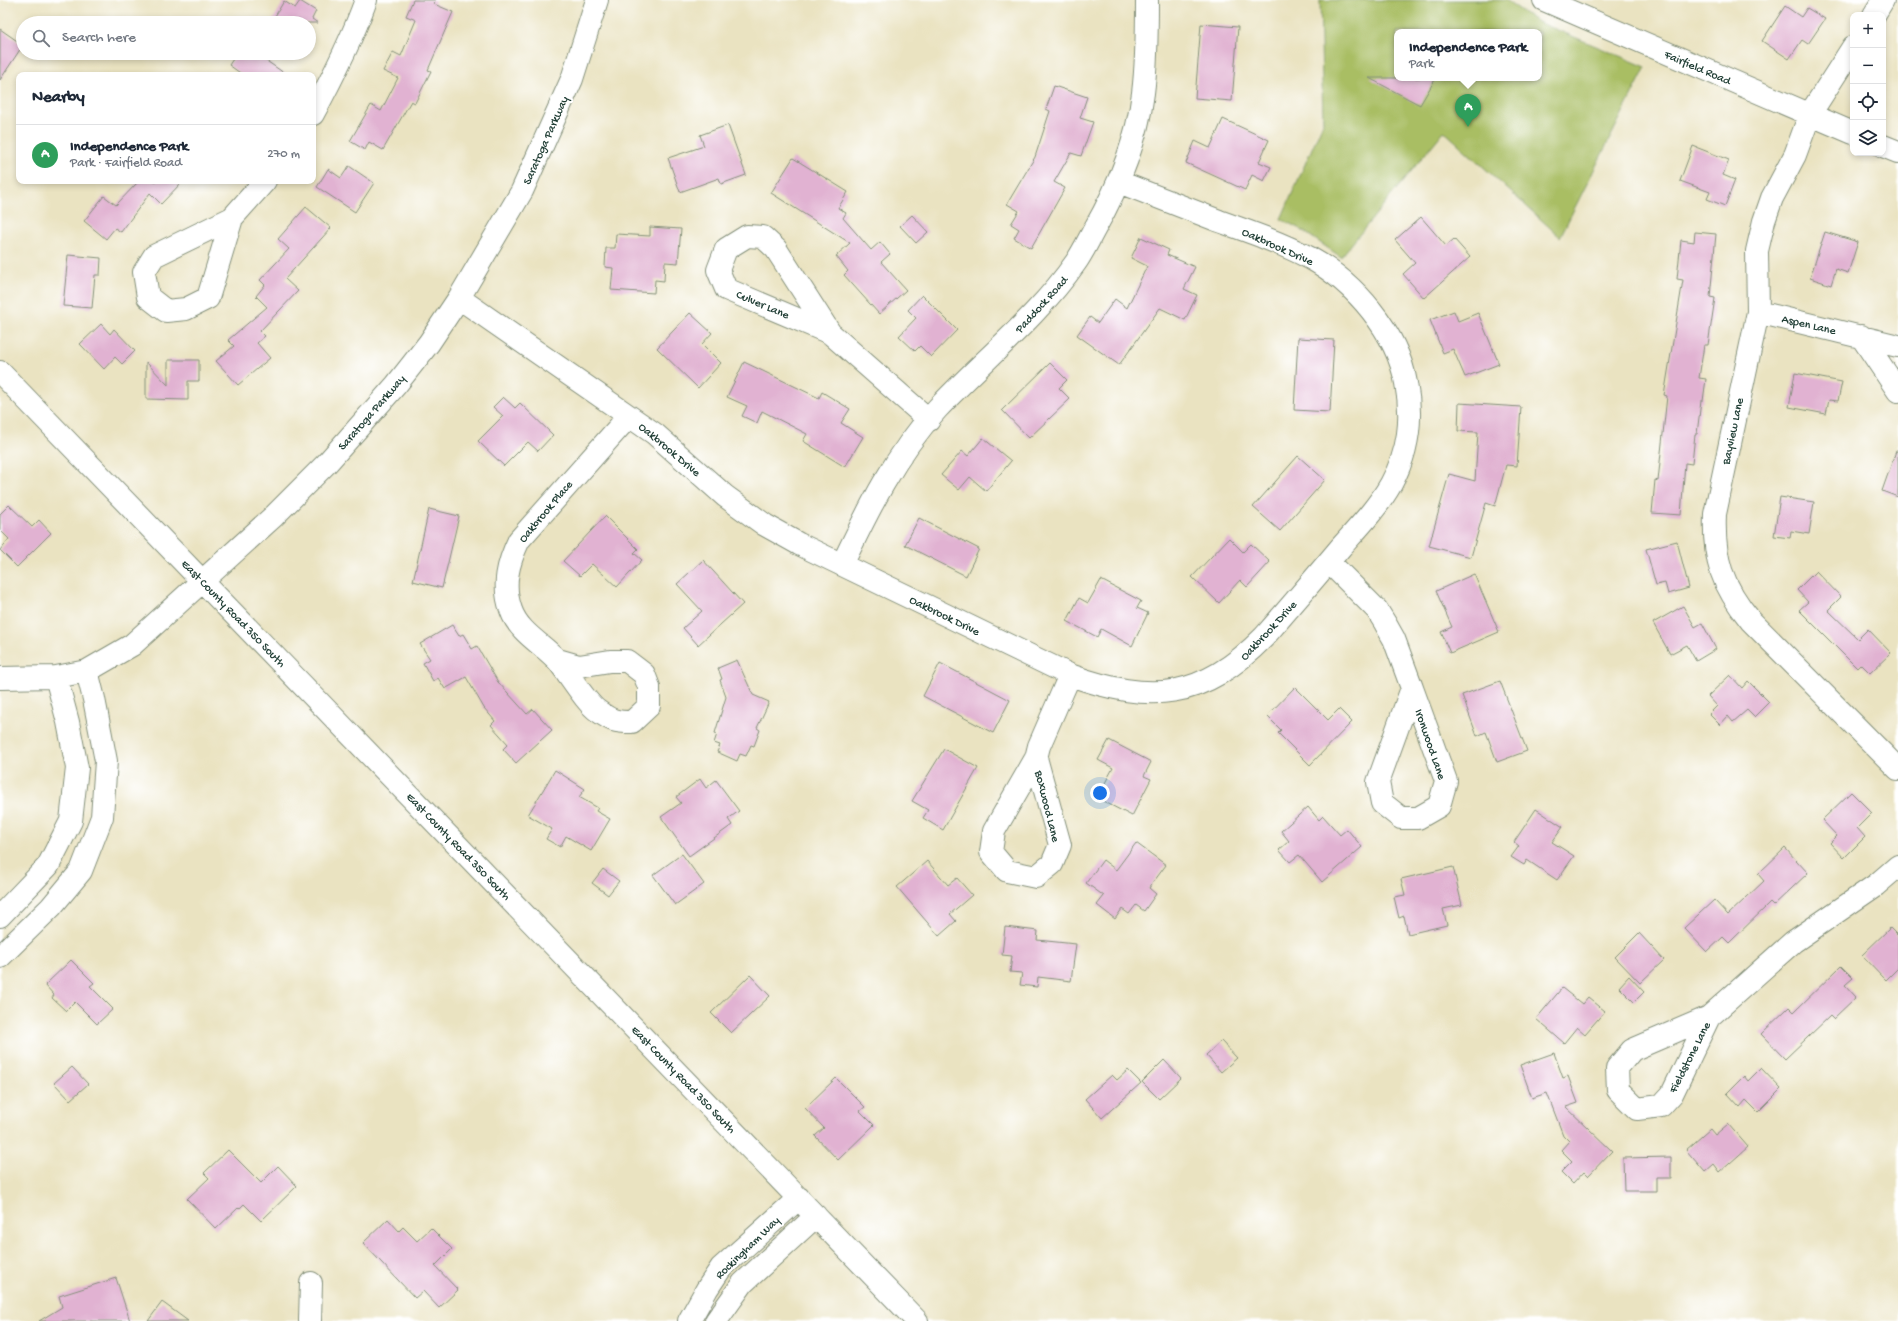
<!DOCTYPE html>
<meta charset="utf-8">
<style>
:root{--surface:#fff;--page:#f2f2f3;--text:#1f2937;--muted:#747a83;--line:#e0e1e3;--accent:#c8321e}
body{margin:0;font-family:"Gochi Hand",sans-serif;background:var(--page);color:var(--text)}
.controls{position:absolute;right:12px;top:12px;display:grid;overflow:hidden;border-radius:8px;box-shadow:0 2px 6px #0003}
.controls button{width:36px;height:36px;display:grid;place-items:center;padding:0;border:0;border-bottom:1px solid var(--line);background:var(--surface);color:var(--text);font:20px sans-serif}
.you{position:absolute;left:1100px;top:793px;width:14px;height:14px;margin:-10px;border:3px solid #fff;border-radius:50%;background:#1a73e8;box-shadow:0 0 0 6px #1a73e833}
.badge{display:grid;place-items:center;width:26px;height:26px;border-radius:50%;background:var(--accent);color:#fff;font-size:13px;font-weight:700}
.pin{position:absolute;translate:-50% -33px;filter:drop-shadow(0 1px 2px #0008)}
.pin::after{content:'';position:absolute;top:21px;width:14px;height:12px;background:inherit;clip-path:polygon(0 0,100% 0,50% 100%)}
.popup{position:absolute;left:1394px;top:29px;width:148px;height:52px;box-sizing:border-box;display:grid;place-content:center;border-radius:8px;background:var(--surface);filter:drop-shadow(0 1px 3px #0005);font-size:13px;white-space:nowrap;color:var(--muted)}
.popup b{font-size:15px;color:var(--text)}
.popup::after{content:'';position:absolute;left:50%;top:100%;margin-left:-8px;border:8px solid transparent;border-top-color:var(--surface)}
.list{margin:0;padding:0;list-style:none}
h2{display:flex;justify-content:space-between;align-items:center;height:52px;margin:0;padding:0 16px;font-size:17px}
h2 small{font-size:13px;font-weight:400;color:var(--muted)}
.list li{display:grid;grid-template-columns:26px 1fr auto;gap:12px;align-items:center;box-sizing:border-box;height:60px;padding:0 16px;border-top:1px solid var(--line)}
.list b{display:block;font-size:15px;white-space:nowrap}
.list p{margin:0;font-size:13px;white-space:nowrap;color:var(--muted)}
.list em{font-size:13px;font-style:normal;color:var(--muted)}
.icon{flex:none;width:22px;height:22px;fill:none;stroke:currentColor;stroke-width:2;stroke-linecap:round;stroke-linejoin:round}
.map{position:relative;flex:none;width:1898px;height:1321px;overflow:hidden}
.search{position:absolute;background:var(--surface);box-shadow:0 2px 6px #0003;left:16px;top:16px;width:300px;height:44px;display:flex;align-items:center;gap:10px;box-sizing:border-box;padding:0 14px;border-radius:22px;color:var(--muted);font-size:15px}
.panel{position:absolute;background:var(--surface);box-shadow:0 2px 6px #0003;left:16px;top:72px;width:300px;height:112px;border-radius:8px}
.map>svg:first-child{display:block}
</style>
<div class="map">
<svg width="1898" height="1321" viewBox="0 0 1898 1321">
<rect width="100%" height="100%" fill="#fff"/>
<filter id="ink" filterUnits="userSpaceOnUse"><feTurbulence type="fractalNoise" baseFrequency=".025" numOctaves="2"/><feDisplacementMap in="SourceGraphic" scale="8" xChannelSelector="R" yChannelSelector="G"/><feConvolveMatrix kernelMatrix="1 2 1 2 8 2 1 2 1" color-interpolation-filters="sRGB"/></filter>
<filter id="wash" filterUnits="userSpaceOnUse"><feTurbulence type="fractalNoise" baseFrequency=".012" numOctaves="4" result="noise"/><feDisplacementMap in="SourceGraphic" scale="16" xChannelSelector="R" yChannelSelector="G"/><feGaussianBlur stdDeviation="0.9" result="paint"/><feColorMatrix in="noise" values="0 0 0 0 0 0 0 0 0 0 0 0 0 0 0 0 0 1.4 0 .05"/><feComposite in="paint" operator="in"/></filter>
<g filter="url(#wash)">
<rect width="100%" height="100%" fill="#eae3c1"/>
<path fill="#a9be63" stroke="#647e4c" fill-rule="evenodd" d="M 1320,0 L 1506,0 L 1536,21 L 1646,67 L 1560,237 L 1444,131 L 1341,257 L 1300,229 L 1281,219 L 1323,123 ZM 1397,32 L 1539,32 L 1539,78 L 1397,78 Z"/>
<g id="blocks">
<path fill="#e1b2d2" d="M 413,0 L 435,0 L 434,4 L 453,12 L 428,70 L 431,71 L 415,103 L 411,101 L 383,150 L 369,142 L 365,150 L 350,141 L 371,105 L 381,111 L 398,78 L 383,71 L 393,52 L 401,56 L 416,20 L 406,16 Z
M 284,1 L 295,8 L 300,1 L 316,11 L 312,19 L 318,23 L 271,23 Z
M 1785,6 L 1801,17 L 1807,8 L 1825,19 L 1808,44 L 1802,40 L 1789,59 L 1762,41 Z
M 1201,24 L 1238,27 L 1232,101 L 1195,98 Z
M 0,29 L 23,45 L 0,80 Z
M 237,53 L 255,53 L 287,75 L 243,75 L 229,65 Z
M 1369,78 L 1436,78 L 1420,105 Z
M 1054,86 L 1087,97 L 1080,118 L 1093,122 L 1081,156 L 1071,153 L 1054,182 L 1065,188 L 1031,248 L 1014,238 L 1019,229 L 1011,224 L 1019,211 L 1007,204 L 1035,157 L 1050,111 L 1046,109 Z
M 1223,119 L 1269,140 L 1259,162 L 1271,167 L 1264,181 L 1252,175 L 1245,190 L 1186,163 L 1195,141 L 1210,148 Z
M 728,125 L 746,175 L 721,184 L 719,178 L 680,192 L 668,158 L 704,146 L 700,135 Z
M 1693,146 L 1729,160 L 1723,175 L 1735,180 L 1725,206 L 1707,199 L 1710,192 L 1680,181 Z
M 793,158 L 848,192 L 838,208 L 846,213 L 843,218 L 871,250 L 880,242 L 890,254 L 881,262 L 906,290 L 879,314 L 844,275 L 848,271 L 836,256 L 850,243 L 771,193 Z
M 349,166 L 374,183 L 355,212 L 317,187 L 328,169 L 341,178 Z
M 137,181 L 183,181 L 161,204 L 150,193 L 121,232 L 115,228 L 106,239 L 84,221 L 104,196 L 116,205 L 138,182 Z
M 306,207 L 331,228 L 285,279 L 298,291 L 260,331 L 265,336 L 257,343 L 270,358 L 238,385 L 216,361 L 234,346 L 228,340 L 267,307 L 256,296 L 265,285 L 260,280 L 289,249 L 278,239 Z
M 912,215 L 928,232 L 916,243 L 900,226 Z
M 1421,217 L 1446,246 L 1454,239 L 1470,257 L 1424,298 L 1403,274 L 1415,263 L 1395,240 Z
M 650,227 L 681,229 L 678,263 L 665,262 L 664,281 L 655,280 L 654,293 L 611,290 L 613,268 L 605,267 L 606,248 L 615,248 L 616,234 L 650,236 Z
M 1695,232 L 1716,234 L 1710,297 L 1715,298 L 1708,345 L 1704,345 L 1699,378 L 1706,379 L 1703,401 L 1701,401 L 1697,434 L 1695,434 L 1692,464 L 1685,463 L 1681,515 L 1652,513 L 1655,480 L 1658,481 L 1667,396 L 1664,395 L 1666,384 L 1683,280 L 1677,279 L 1681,240 L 1694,242 Z
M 1825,232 L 1858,242 L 1848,273 L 1836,269 L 1831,285 L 1810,278 Z
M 1141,237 L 1169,250 L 1167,255 L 1195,267 L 1184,289 L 1197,295 L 1185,320 L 1160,308 L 1119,365 L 1077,335 L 1090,317 L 1098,323 L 1115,299 L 1127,308 L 1147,266 L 1131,258 Z
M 68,255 L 101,258 L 100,275 L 95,275 L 92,308 L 63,306 Z
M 922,295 L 957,330 L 931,357 L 920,346 L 915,351 L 899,336 L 916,318 L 908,310 Z
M 1454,311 L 1458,321 L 1478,313 L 1499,364 L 1465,377 L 1453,349 L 1443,353 L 1430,320 Z
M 690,313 L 712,333 L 702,344 L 721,363 L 698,388 L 657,348 Z
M 101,324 L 110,334 L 114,329 L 135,351 L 122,364 L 115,357 L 104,369 L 80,344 Z
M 1298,338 L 1334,340 L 1330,412 L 1294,410 Z
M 168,360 L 199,360 L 199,381 L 188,381 L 188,400 L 146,399 L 146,362 L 168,385 Z
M 744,362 L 819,398 L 822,392 L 850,409 L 841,423 L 863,437 L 845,467 L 803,441 L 807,434 L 762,411 L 757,423 L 742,416 L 747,406 L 727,397 Z
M 1050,363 L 1067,380 L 1059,388 L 1070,399 L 1029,438 L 1002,410 Z
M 1795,373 L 1842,382 L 1838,401 L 1829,400 L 1826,414 L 1789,407 Z
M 503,397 L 515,408 L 520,403 L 553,435 L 538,451 L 528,442 L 504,466 L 478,441 L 503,416 L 493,407 Z
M 1459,403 L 1521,407 L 1517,466 L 1506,465 L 1495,506 L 1486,503 L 1471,557 L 1429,546 L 1449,474 L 1475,481 L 1478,432 L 1458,431 Z
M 983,438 L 1011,461 L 986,491 L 970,477 L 959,490 L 941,475 L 962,451 L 968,456 Z
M 1896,451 L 1898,451 L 1898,497 L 1882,491 Z
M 1298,456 L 1325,480 L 1280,531 L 1253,507 Z
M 1780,497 L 1814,502 L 1809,534 L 1791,531 L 1790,538 L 1774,536 Z
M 9,505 L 32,527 L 39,520 L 51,533 L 17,567 L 0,550 L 9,539 L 0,530 L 0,514 Z
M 429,509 L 459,516 L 442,588 L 413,581 Z
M 605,516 L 638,549 L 634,553 L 642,560 L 617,587 L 592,564 L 580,576 L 563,561 Z
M 919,518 L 979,549 L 966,576 L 905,545 Z
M 1229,538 L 1243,552 L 1251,544 L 1270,562 L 1247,587 L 1240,580 L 1219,603 L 1192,577 Z
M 1677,541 L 1689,588 L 1668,594 L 1665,583 L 1656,585 L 1646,549 Z
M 703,560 L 743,604 L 698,645 L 683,628 L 702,611 L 677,584 Z
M 1816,571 L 1841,597 L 1828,610 L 1858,639 L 1868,629 L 1891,653 L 1870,673 L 1861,664 L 1857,668 L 1799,610 L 1808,602 L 1797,590 Z
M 1474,574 L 1499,632 L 1450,653 L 1441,632 L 1452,627 L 1436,591 Z
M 1101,580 L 1141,601 L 1137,608 L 1148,613 L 1132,646 L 1101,629 L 1097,637 L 1067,621 L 1079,598 L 1088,603 Z
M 1683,606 L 1695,627 L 1702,623 L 1716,649 L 1696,661 L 1687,645 L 1670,654 L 1653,623 Z
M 452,625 L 459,636 L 463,634 L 472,649 L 477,646 L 498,682 L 527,714 L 533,709 L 552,730 L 516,763 L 503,749 L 508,744 L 491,725 L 495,721 L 484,708 L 466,677 L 445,689 L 438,678 L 433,681 L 423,663 L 430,659 L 420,644 Z
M 737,660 L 753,695 L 769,702 L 757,728 L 760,730 L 754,746 L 751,745 L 746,756 L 740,754 L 737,761 L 717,752 L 720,745 L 714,743 L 717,734 L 715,733 L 726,697 L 720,680 L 722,679 L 718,668 Z
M 940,663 L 1010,700 L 993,733 L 923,696 Z
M 1730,675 L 1742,688 L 1748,681 L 1769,702 L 1754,717 L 1747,710 L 1733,722 L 1728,716 L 1720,725 L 1709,714 L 1717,706 L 1708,696 Z
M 1500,681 L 1527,751 L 1497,762 L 1486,732 L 1477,736 L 1462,695 Z
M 1295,687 L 1328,720 L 1339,709 L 1352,722 L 1310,765 L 1278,733 L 1281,730 L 1267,716 Z
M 1109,740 L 1151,762 L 1144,776 L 1151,779 L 1132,816 L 1097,798 L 1113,768 L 1098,760 Z
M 944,749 L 978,768 L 943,830 L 923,818 L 928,810 L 912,801 Z
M 555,770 L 585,789 L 579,797 L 598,808 L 596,811 L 610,819 L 591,851 L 566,836 L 560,847 L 546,839 L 552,829 L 528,815 Z
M 700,779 L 706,788 L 716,780 L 739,811 L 728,819 L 732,825 L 689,856 L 661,817 L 681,803 L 676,797 Z
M 1851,792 L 1872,813 L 1857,828 L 1865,837 L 1844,858 L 1830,843 L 1837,836 L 1822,820 Z
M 1308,807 L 1319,820 L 1323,816 L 1340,835 L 1347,829 L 1362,847 L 1322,882 L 1299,855 L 1290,862 L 1279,850 L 1289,841 L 1281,831 Z
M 1536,809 L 1563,827 L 1552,842 L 1574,856 L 1557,880 L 1527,860 L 1524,865 L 1511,857 L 1519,846 L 1514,842 Z
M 1136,843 L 1166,865 L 1149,888 L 1156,894 L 1144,911 L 1136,905 L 1129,914 L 1122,909 L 1115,919 L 1097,905 L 1104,896 L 1086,883 L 1103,860 L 1116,870 Z
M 1785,848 L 1808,873 L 1773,906 L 1770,903 L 1729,943 L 1723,937 L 1707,952 L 1684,928 L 1714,900 L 1728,915 L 1764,881 L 1758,874 Z
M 682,854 L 704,884 L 675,905 L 653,875 Z
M 927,861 L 948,885 L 957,878 L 972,895 L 950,914 L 956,921 L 939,936 L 897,887 Z
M 1453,867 L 1462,905 L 1443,909 L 1447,925 L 1408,934 L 1404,916 L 1399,918 L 1394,897 L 1405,895 L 1401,879 Z
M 603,869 L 619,881 L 608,895 L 592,883 Z
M 1005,927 L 1038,931 L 1037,940 L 1076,944 L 1071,981 L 1038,977 L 1037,987 L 1020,985 L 1022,973 L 1010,972 L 1012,956 L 1002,955 Z
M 1890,928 L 1898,936 L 1898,968 L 1886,980 L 1862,955 Z
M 1639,933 L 1664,960 L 1640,983 L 1615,957 Z
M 71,960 L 94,983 L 90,986 L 113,1009 L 97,1024 L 75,1002 L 66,1011 L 52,998 L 54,995 L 45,985 Z
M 1841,966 L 1853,978 L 1845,985 L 1856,997 L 1833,1019 L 1830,1016 L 1785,1059 L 1761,1034 L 1789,1007 L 1794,1012 Z
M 750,975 L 770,996 L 731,1033 L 711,1013 Z
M 1629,976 L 1644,992 L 1634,1002 L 1619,987 Z
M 1562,988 L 1582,1004 L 1588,997 L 1605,1011 L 1585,1034 L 1577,1027 L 1564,1043 L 1536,1019 Z
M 1221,1041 L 1237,1058 L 1221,1072 L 1206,1055 Z
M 1554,1053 L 1563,1078 L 1568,1076 L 1578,1103 L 1566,1107 L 1612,1151 L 1588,1176 L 1584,1172 L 1573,1184 L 1561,1172 L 1572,1161 L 1561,1150 L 1569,1141 L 1563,1135 L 1547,1093 L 1532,1098 L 1520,1065 Z
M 1164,1060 L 1181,1078 L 1159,1099 L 1142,1082 Z
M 72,1067 L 88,1084 L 70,1100 L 54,1083 Z
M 1761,1068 L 1781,1089 L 1758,1112 L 1746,1100 L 1740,1107 L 1727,1093 L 1744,1076 L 1748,1081 Z
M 1128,1070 L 1141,1083 L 1102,1118 L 1085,1099 L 1112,1075 L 1117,1080 Z
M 836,1078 L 865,1107 L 860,1111 L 874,1125 L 838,1160 L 815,1136 L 824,1128 L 805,1108 Z
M 1728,1124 L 1748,1147 L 1720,1172 L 1714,1164 L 1705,1172 L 1686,1150 L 1710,1129 L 1715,1135 Z
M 228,1150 L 261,1183 L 278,1166 L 297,1186 L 261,1221 L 244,1204 L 239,1209 L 238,1208 L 216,1229 L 187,1199 L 209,1178 L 204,1173 Z
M 1671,1157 L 1671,1178 L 1656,1178 L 1656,1191 L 1624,1191 L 1623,1158 Z
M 388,1219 L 399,1231 L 403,1227 L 417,1241 L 431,1228 L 452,1249 L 435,1266 L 458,1290 L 439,1308 L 423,1291 L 415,1298 L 363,1243 Z
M 116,1278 L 130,1321 L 39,1321 L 62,1307 L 59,1296 Z
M 162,1302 L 188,1321 L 148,1321 Z"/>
</g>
</g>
<g filter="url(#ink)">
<use href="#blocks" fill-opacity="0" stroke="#84907a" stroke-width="1"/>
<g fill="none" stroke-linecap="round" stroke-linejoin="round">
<defs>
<path id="minor" d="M 1544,0 L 1853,133
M 1874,15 L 1883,0
M 1853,47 L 1810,114 L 1795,155 L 1772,198 L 1764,221 L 1757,251 L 1758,312 L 1715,514 C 1713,559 1722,586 1751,621 L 1898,769
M 313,114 C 333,77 352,39 366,0
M 1883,146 L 1898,152
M 232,218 L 154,256 L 144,272 L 148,297 L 166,311 L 186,309 L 208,298 L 232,218 L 265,181
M 459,298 L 655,434 L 725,496 L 765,525 L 799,544 L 1070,675 C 1152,704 1202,700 1264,637 C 1290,607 1316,577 1341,547 C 1359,527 1378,507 1391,484 C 1409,451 1413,419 1406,383 C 1397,332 1355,283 1310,258 C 1281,243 1250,232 1219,221 C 1186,208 1152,195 1119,182
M 1758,312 L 1898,346
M 830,333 L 726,289 L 718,270 L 726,249 L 747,236 L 763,237 L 776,249 L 830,333 L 929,420
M 1861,336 L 1898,391
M 0,372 L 917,1321
M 1329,562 L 1377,610 L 1385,623 L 1394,639 L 1412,688 L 1378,782 L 1382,803 L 1401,818 L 1418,818 L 1439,806 L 1446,781 L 1412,688
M 842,565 C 868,510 895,455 937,409 C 983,360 1037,318 1076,262 C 1083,252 1088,241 1094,230 C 1118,188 1137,142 1143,93 C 1147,62 1147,31 1147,0
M 558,660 L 579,666 L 610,661 L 627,661 L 644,674 L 649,687 L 649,706 L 632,722 C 615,722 612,721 598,711 C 586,703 569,674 558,661 C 543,644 519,633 511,610 C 502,585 508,563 519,540 L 629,416
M 0,678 L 56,677 L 87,671 L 132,645 L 274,516 L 327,463 L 396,385 L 429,343 L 459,298 L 522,191 L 572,79 L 597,0
M 1036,758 L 1060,845 L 1052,864 L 1036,877 L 1007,871 L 991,852 L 994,831 L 1036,758 L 1039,746 L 1070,675
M 0,916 L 48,866 L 71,821 L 77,768 L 68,722 L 56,677
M 0,957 L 51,907 L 81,871 L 102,817 L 106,761 L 94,699 L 87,671
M 1709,1017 L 1672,1094 L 1661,1106 L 1637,1109 L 1618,1090 L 1617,1068 L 1632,1050 L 1709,1017 L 1793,942 L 1876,885 L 1898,866
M 310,1321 L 311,1283
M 689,1321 L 707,1289 L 721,1268 L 799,1198
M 716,1321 L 743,1283 L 816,1216"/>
</defs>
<use href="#minor" stroke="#84907a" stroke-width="24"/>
<use href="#minor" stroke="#fff" stroke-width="22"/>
</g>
</g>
<g text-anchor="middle" stroke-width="4" stroke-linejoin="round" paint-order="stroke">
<g font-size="12" fill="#1f3d34" stroke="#fff">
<text transform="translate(1698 67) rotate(23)" y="4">Fairfield Road</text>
<text transform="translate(545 140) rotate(-66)" y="4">Saratoga Parkway</text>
<text transform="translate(1278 246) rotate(24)" y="4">Oakbrook Drive</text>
<text transform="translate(763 304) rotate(23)" y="4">Culver Lane</text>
<text transform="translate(1041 304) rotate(-48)" y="4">Paddock Road</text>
<text transform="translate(1809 324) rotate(13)" y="4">Aspen Lane</text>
<text transform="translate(371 412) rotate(-49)" y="4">Saratoga Parkway</text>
<text transform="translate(1732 431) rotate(-78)" y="4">Bayview Lane</text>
<text transform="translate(670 449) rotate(40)" y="4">Oakbrook Drive</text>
<text transform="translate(545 511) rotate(-50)" y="4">Oakbrook Place</text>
<text transform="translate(234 613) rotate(46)" y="4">East County Road 350 South</text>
<text transform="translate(945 615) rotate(26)" y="4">Oakbrook Drive</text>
<text transform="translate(1268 630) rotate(-47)" y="4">Oakbrook Drive</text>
<text transform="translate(1431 744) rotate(71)" y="4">Ironwood Lane</text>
<text transform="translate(1048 806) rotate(76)" y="4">Boxwood Lane</text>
<text transform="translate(459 846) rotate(46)" y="4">East County Road 350 South</text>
<text transform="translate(1689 1057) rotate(-63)" y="4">Fieldstone Lane</text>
<text transform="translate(684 1079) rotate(46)" y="4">East County Road 350 South</text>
<text transform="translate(747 1247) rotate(-44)" y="4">Rockingham Way</text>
</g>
</g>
</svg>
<div class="controls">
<button>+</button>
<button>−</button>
<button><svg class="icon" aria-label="locate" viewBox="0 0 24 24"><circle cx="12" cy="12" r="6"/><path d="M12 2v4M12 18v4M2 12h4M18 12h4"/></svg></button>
<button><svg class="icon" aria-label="layers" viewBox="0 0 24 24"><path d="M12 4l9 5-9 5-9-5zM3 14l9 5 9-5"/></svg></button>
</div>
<div class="you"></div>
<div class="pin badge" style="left:1468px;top:127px;background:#2e9e5b">A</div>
<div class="popup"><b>Independence Park</b>Park</div>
<div class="search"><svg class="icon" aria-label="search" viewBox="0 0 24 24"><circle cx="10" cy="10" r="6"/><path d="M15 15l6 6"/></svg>Search here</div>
<section class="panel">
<h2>Nearby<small></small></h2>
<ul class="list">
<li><span class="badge" style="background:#2e9e5b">A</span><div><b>Independence Park</b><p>Park · Fairfield Road</p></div><em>270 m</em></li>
</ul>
</section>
</div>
